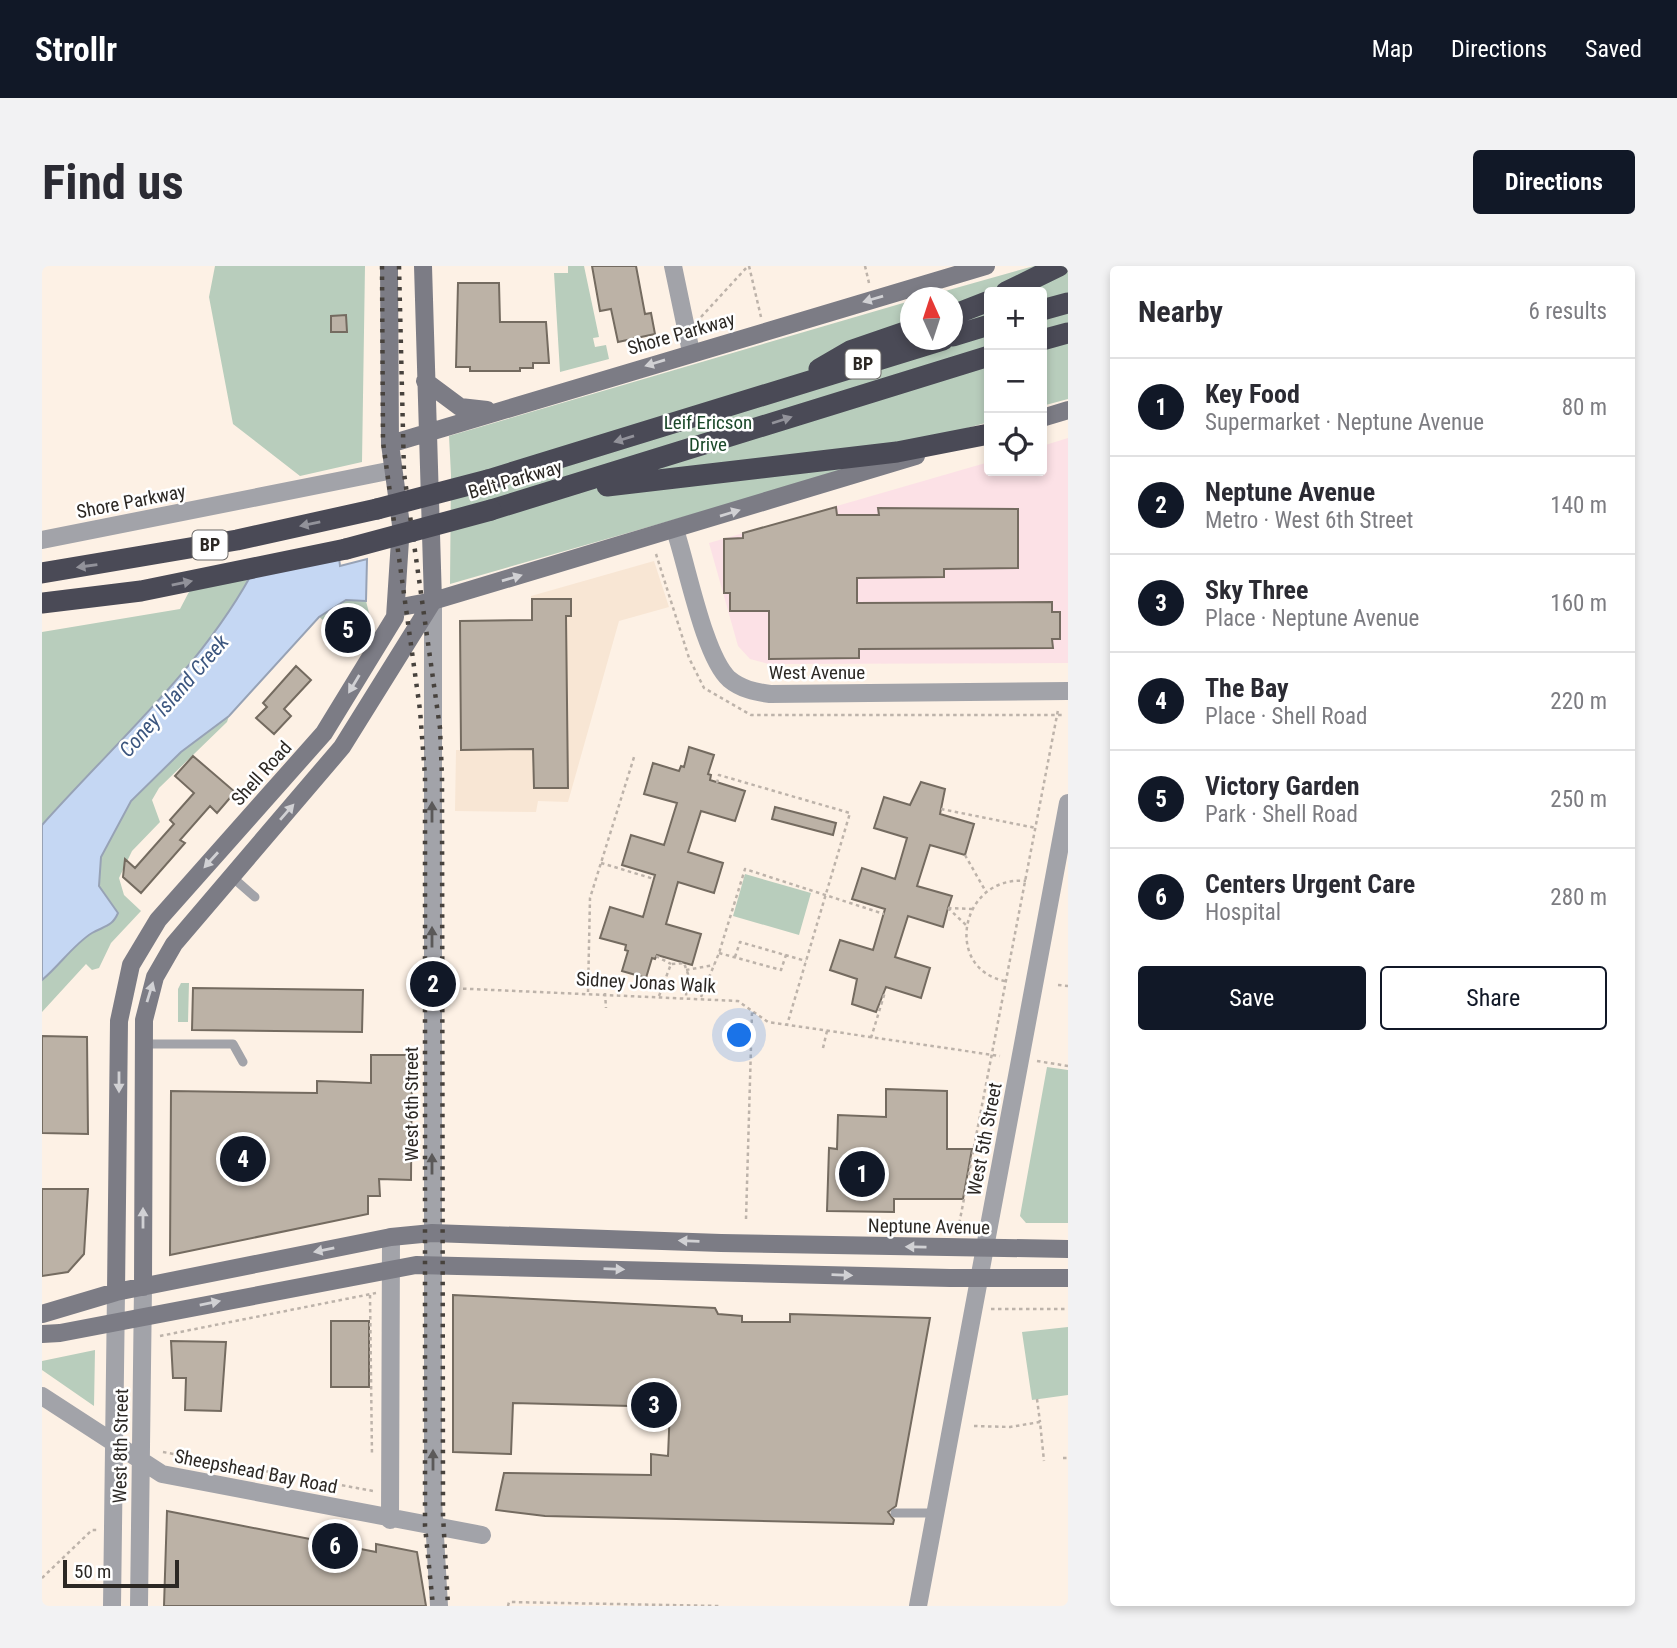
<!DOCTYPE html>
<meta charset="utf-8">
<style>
:root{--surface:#fff;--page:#f2f2f3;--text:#2b2b33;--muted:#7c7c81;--line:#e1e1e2;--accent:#111827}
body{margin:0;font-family:"Roboto Condensed",sans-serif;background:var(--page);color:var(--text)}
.controls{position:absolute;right:21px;top:21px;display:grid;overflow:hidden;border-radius:7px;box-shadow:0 4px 10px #0003}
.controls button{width:63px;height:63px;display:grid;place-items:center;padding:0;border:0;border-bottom:2px solid var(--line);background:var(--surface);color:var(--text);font:35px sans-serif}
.compass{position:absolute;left:858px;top:21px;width:63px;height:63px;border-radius:50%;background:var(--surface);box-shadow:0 4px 10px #0003;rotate:357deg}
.scale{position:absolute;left:21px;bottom:18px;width:116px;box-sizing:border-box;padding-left:7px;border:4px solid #2c2824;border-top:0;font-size:19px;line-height:24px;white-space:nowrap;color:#2c2824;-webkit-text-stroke:5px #fff;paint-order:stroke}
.you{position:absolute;left:698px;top:770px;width:24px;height:24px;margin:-18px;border:5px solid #fff;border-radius:50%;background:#1a73e8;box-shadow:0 0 0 10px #1a73e833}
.badge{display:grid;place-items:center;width:46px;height:46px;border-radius:50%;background:var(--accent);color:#fff;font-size:23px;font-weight:700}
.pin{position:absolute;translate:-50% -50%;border:4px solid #fff;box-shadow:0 2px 7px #0006}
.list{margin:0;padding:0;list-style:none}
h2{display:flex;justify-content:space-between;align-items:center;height:91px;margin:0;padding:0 28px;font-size:30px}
h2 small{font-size:23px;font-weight:400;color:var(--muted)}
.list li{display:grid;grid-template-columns:46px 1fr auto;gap:21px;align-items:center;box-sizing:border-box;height:98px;padding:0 28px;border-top:2px solid var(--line)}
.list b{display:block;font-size:26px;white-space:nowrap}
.list p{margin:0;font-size:23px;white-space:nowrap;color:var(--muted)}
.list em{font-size:23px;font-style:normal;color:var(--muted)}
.actions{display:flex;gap:14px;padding:21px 28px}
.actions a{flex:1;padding:16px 0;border:2px solid var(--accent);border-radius:7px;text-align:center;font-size:24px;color:var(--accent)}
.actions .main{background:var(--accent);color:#fff}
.icon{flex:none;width:38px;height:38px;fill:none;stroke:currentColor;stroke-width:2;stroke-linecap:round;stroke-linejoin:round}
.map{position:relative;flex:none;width:1026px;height:1340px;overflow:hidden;border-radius:7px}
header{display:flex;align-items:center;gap:42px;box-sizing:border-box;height:98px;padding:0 35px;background:var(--accent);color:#fff}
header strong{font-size:33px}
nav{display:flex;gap:38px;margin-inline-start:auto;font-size:24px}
.intro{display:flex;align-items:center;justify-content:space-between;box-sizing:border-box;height:168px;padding:0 42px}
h1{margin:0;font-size:49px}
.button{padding:18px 32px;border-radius:7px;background:var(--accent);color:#fff;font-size:24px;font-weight:700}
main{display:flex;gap:42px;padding:0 42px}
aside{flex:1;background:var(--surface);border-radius:7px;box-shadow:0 4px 10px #0003}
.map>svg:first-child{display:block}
</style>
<header>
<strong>Strollr</strong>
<nav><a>Map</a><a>Directions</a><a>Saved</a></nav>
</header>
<div class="intro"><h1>Find us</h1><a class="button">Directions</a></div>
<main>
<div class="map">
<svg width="1026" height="1340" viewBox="0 0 1026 1340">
<rect width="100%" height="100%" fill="#fdf1e5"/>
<path fill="#f8e6d4" d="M 612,295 L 627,341 L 577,355 L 526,536 L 496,535 L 494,546 L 413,545 L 414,484 L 419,484 L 490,354 L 489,330 Z"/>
<path fill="#fce1e6" d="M 1026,172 L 1026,397 L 727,398 L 708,393 L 696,380 L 667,277 L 947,196 L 947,205 L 1000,205 L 1000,180 Z"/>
<path fill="#b8cdbc" d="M 173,0 L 323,0 L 320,196 L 258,210 L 191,158 L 167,31 Z
M 526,0 L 542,0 L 557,71 L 551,72 L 553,81 L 564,79 L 567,93 L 518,106 L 512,7 L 526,7 Z
M 992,0 L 1026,0 L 1026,133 L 1000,140 L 1000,26 L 947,26 L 947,156 L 867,178 L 812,202 L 408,318 L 409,209 L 407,170 L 868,35 L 869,74 L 911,74 L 911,32 L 882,31 Z
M 208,311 C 155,406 72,478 0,559 L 0,366 L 138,343 L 149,322 Z
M 304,334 L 324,335 L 328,351 L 310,376 L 277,351 Z
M 187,450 L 185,456 L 117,522 L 110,534 L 118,556 L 90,585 L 77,612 L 82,629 L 99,645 L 69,677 L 57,702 L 50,704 L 44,698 L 0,746 L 0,714 C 17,700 32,678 50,667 C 62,660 70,661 76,647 L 57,620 L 59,591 L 89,535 L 139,486 Z
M 703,608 L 769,627 L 757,669 L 691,650 Z
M 139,717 L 147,717 L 146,756 L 136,756 L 136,723 Z
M 1005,801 L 1026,804 L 1026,957 L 984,957 L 978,950 Z
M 1026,1061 L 1026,1129 L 990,1134 L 980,1066 Z
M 53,1084 L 52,1140 L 0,1104 L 0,1095 Z"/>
<path fill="#c5d7f3" stroke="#97a2b5" stroke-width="2" d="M 297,291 L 298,300 L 325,293 L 324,335 L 304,334 L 277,351 L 187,450 L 139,486 L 89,535 L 59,591 L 57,620 L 76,647 C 70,661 62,660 50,667 C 32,678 17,700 0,714 L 0,559 C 72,478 155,406 208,311 Z"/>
<path fill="#bcb2a6" stroke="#746b60" stroke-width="2" d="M 550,0 L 594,0 L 603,48 L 609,47 L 613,68 L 576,76 L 569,43 L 558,45 Z
M 416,17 L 457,17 L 458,56 L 504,56 L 507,97 L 491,97 L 491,102 L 478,102 L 478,105 L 428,105 L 428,101 L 414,101 Z
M 304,49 L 305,66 L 289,66 L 289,50 Z
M 794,241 L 795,249 L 837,249 L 836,242 L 976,243 L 976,302 L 902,303 L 902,311 L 815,312 L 815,337 L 1010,336 L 1010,346 L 1018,346 L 1018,373 L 1010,373 L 1011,382 L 817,383 L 817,392 L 727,393 L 727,345 L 688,345 L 688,327 L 682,327 L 682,273 L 701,272 L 701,267 Z
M 490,333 L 529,333 L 529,350 L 524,350 L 526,522 L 492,522 L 491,483 L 419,484 L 418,355 L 490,354 Z
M 254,400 L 269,414 L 242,443 L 249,450 L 232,468 L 214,452 L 225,441 L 221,437 Z
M 647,481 L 672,489 L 666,508 L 669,509 L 668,514 L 703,525 L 693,555 L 659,545 L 646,586 L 681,597 L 672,627 L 636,616 L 624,658 L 659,668 L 650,699 L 615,689 L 613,693 L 610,692 L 604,712 L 580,705 L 586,685 L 583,684 L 584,679 L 558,672 L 568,641 L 601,651 L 613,609 L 580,599 L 589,569 L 622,579 L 635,537 L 602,528 L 611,497 L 637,505 L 639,500 L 642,501 Z
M 151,490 L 193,526 L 175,547 L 168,540 L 138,574 L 143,577 L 99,627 L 81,611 L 83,593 L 93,602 L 132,558 L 128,554 L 152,527 L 133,510 Z
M 879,516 L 903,523 L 898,548 L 932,558 L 923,589 L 888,579 L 875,620 L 910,630 L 906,642 L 901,661 L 866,650 L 853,691 L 888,702 L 879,732 L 844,721 L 834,746 L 810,738 L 815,713 L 788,704 L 798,674 L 831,684 L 843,643 L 810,633 L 820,602 L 853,613 L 865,572 L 832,562 L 842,531 L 868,539 Z
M 733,541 L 794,557 L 791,569 L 730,553 Z
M 151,722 L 321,724 L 320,766 L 150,764 Z
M 0,770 L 45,771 L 46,868 L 0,867 Z
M 329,789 L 370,789 L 369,914 L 337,913 L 338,930 L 326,930 L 326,948 L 128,989 L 129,825 L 275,827 L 275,815 L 329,817 Z
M 844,823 L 905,825 L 905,883 L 930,883 L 921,933 L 852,933 L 852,946 L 785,945 L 787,882 L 795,883 L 796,849 L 844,851 Z
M 0,923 L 46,923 L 42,988 L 26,1006 L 0,1010 Z
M 411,1029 L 673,1042 L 676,1048 L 700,1050 L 700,1056 L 748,1056 L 748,1048 L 888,1052 L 854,1240 L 846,1246 L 852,1254 L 851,1258 L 503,1250 L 454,1244 L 462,1207 L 609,1209 L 609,1188 L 626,1190 L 628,1141 L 471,1137 L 469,1188 L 411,1186 Z
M 289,1055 L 327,1055 L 327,1121 L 289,1121 Z
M 129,1075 L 184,1076 L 179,1145 L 143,1144 L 144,1112 L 131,1112 Z
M 125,1245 L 334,1286 L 334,1278 L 375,1286 L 384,1340 L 122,1340 Z"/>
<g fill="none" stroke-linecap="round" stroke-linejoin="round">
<path stroke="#bdb3aa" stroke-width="2.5" stroke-dasharray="3.5 3.5" stroke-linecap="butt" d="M 707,0 L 719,51
M 823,0 L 827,17
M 659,51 L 706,0
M 614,288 L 647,392 L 662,422 L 709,449 L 1020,449
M 675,517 L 677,509 L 808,547 L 745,759
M 899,543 L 994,562
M 923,589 L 944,626
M 559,597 L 612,613
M 906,642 L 924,659
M 906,642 L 930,643
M 677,687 L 739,704 L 744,689
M 614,690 L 629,698
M 693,691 L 698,676 L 764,695
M 644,704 L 672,699
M 963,715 C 901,703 918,609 984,615
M 1016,719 L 1026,720
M 407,722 L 696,735 L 726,756 L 958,790
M 546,726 L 548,632 L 593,488
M 563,727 L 564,742
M 617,730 L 629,698 L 642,697 L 646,708 L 644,730
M 659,731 L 677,687 L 703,603 L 842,648
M 829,772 L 843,726
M 781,782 L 785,765
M 995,795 L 1026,800
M 704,953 L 710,746
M 916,964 L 1016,444
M 328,1029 L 330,1190
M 949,1043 L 1026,1043
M 118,1070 L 334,1027
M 995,1133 L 998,1156
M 932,1160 L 968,1161 L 998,1156 L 1002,1195
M 121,1186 L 331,1225
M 1021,1192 L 1026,1192
M 0,1312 L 50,1264 L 55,1264
M 466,1340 L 467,1336 L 678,1340"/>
<path stroke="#a2a3a9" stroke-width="9" d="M 189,610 L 213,631
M 102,778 L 191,778 L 201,796
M 853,1247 L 893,1247"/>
<path stroke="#a2a3a9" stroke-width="18" d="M 631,0 L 649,86
M 633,264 C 645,299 662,390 687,413 C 699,423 713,426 728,428 L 1026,425
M 0,274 L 351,204
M 391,335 L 391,1235 L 397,1340
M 0,1130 L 120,1208 L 440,1269
M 348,1254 L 349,971
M 70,1340 L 74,1026
M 97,1340 L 101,1021
M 876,1340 L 1026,537"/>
<path stroke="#7c7c85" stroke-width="18" d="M 383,115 L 418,141 L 445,144
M 1000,152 L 1026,144
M 348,178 L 944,0
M 354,342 L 391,335 L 874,190
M 101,1021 L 102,754 L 113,711 L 132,678 L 300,481 L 391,335 L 381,0
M 74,1026 L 77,755 L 89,699 L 116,654 L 282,467 L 353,351 L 359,259 L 348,178 L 347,0
M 0,1048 L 74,1026 L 349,971 L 390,967 L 679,977 L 1026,983
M 0,1068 L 18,1067 L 374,999 L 908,1012 L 1026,1012"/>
<path stroke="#4a4a56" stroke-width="21" d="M 964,26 L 1017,0
M 1000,44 L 1026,37
M 911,49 L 947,35
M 911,70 L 947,59
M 1000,74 L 1026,67
M 777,103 L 808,85 L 869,64
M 446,214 L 901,74
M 565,220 L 855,186 L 947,168
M 449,244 L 947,90
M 0,307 L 195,274 L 335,243
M 0,337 L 99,325 L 304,283"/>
<path stroke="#47423d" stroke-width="4.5" stroke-dasharray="3.5 7" stroke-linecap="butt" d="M 340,0 L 341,176 L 378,444 L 383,510 L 383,1260 L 391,1340
M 357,0 L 362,207 L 398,462 L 400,511 L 401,1249 L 406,1340"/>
<path stroke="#4a4a56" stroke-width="21" d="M 335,243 L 446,214
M 304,283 L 449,244"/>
</g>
<defs><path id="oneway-solid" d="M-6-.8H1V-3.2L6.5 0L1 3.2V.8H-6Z" transform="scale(1.75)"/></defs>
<g fill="#d1d1d4">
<use href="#oneway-solid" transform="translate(831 33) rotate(164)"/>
<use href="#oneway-solid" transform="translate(613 97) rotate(163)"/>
<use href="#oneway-solid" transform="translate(688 247) rotate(-17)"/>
<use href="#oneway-solid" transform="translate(470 312) rotate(-16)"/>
<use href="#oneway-solid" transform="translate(312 418) rotate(121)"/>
<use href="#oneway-solid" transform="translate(245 546) rotate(-49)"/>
<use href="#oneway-solid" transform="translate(169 594) rotate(132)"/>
<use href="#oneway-solid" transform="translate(108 726) rotate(-73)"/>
<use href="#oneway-solid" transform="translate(77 816) rotate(90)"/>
<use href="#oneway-solid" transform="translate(101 952) rotate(-90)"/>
<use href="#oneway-solid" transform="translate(647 975) rotate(-178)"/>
<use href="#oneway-solid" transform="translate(874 981) rotate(-179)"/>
<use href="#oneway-solid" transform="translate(282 984) rotate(169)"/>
<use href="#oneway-solid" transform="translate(572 1003) rotate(2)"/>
<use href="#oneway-solid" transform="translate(800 1009) rotate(2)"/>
<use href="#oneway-solid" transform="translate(168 1037) rotate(-11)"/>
</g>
<g fill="#92929a">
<use href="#oneway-solid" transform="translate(740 154) rotate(-18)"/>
<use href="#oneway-solid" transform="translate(582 173) rotate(163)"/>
<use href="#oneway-solid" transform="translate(268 258) rotate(168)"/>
<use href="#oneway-solid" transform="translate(45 300) rotate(172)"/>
<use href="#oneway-solid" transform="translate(140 317) rotate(-11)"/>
</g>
<g fill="#5b5959">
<use href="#oneway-solid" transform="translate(390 546) rotate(-90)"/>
<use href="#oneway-solid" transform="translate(390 671) rotate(-90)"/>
<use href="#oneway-solid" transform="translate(390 898) rotate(-90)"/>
<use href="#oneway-solid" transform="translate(391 1194) rotate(-90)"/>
</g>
<g text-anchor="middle" stroke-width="5" stroke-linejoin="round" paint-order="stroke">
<g fill="#fff" stroke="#6b6866" stroke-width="2">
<rect x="803.5" y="83.5" width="35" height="29" rx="5"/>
<rect x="150.5" y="264.5" width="35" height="29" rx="5"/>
</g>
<g font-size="18" font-weight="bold" fill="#2c2824">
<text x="821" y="104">BP</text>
<text x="168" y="285">BP</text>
</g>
<g font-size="19" fill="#2c2824" stroke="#fff">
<text transform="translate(639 67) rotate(-16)" y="7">Shore Parkway</text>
<text transform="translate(473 213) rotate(-16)" y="7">Belt Parkway</text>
<text transform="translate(89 235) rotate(-11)" y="7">Shore Parkway</text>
<text x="775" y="413">West Avenue</text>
<text transform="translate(219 507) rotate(-48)" y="7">Shell Road</text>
<text transform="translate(604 716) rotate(3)" y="7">Sidney Jonas Walk</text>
<text transform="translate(369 838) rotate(-90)" y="7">West 6th Street</text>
<text transform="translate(942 873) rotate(-79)" y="7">West 5th Street</text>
<text transform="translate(887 960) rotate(1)" y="7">Neptune Avenue</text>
<text transform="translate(78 1180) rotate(-89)" y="7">West 8th Street</text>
<text transform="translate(214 1205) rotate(11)" y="7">Sheepshead Bay Road</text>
</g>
<g font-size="19" fill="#1b492a" stroke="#fff">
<text x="666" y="163">Leif Ericson<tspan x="666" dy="22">Drive</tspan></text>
</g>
<g font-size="21" font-style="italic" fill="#3c567f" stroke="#fff">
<text transform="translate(132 430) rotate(-49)" y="7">Coney Island Creek</text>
</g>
</g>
</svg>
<div class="controls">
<button>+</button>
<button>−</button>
<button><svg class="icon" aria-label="locate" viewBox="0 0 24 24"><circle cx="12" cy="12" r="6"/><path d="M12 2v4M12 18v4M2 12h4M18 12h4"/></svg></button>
</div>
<svg class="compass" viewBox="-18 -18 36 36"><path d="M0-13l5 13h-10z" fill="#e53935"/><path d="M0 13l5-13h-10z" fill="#7c7c81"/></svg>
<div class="scale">50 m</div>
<div class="you"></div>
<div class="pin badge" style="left:820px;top:908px">1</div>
<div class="pin badge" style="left:391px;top:718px">2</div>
<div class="pin badge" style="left:612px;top:1139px">3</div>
<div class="pin badge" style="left:201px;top:893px">4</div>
<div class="pin badge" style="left:306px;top:364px">5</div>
<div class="pin badge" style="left:293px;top:1280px">6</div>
</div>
<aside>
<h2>Nearby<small>6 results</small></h2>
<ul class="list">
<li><span class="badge">1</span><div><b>Key Food</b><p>Supermarket · Neptune Avenue</p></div><em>80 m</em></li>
<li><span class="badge">2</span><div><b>Neptune Avenue</b><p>Metro · West 6th Street</p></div><em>140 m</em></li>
<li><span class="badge">3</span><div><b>Sky Three</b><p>Place · Neptune Avenue</p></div><em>160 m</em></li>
<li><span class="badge">4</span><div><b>The Bay</b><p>Place · Shell Road</p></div><em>220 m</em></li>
<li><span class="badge">5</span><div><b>Victory Garden</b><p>Park · Shell Road</p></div><em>250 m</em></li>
<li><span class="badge">6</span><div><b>Centers Urgent Care</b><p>Hospital</p></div><em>280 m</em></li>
</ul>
<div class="actions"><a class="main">Save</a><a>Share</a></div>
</aside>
</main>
